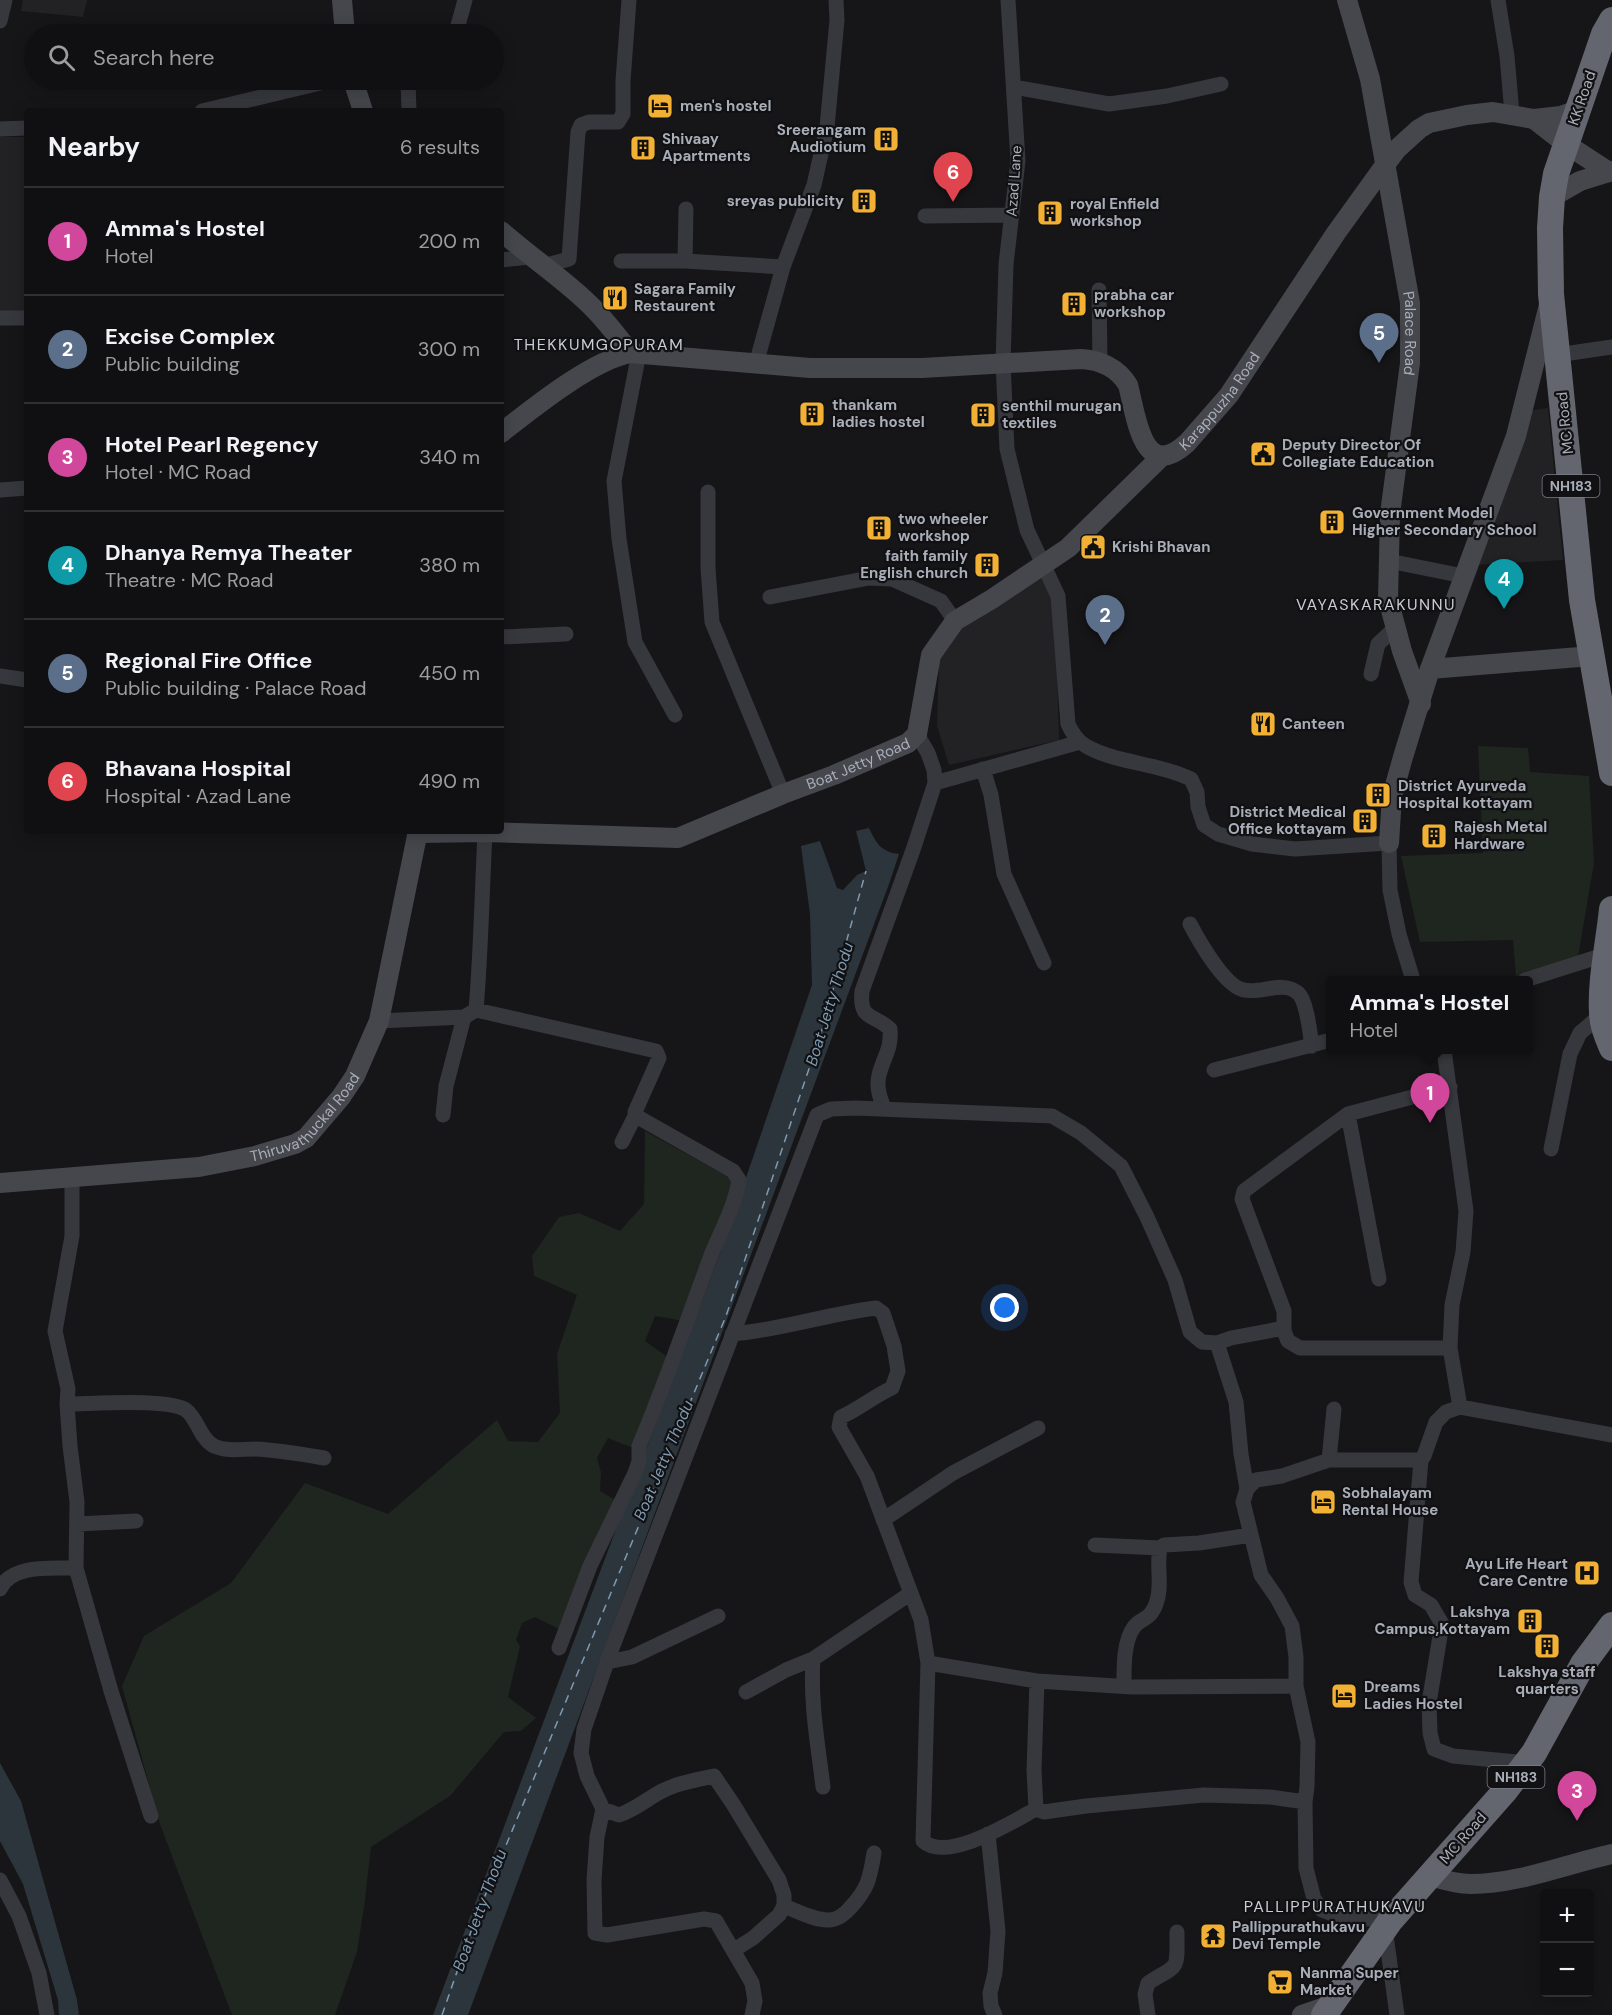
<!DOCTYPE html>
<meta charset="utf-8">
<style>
:root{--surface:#101012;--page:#1e1e20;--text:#f1f3f6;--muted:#9c9d9f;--line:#303032;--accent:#db2777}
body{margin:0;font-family:"DM Sans",sans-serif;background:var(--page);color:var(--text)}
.controls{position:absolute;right:18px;bottom:18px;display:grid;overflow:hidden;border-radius:6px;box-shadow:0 3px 15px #0003}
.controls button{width:54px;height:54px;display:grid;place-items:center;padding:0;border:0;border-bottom:2px solid var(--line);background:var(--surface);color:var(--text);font:30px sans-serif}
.you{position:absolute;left:1005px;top:1308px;width:21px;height:21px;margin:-15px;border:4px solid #fff;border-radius:50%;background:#1a73e8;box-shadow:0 0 0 9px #1a73e833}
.badge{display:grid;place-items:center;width:39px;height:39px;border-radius:50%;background:var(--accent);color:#fff;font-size:20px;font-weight:700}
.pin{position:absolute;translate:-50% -50px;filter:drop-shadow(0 2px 3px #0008)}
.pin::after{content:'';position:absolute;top:32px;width:21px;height:18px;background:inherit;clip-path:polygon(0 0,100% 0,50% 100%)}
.popup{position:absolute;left:1326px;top:976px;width:207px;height:78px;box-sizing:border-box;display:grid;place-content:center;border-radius:6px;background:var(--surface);filter:drop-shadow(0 2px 4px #0005);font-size:20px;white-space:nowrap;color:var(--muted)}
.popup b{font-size:22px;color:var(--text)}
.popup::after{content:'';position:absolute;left:50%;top:100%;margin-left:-12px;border:12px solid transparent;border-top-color:var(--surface)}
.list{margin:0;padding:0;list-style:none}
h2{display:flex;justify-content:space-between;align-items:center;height:78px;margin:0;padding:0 24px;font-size:26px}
h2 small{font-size:20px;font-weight:400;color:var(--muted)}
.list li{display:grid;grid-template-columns:39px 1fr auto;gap:18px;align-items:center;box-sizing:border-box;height:108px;padding:0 24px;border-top:2px solid var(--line)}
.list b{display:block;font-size:22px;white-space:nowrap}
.list p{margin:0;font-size:20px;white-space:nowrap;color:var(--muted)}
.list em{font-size:20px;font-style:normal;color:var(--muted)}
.icon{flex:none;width:33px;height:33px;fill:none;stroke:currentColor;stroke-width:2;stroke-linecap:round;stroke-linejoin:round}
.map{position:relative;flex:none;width:1612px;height:2015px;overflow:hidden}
.search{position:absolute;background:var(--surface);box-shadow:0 3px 15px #0003;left:24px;top:24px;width:480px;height:66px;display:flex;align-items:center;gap:15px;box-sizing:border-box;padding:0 21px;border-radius:33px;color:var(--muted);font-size:22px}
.panel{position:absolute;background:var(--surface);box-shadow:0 3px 15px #0003;left:24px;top:108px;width:480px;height:726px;border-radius:6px}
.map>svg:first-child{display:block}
</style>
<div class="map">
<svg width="1612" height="2015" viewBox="0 0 1612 2015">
<rect width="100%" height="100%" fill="#161618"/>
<path fill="#222225" d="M 23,0 L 87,0 L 83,17 L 21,11 Z
M 0,137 L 27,137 L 27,311 L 0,311 Z
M 1548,408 L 1563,560 L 1472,565 L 1528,411 Z
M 1043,573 L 1055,597 L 1059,740 L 949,765 L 937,726 L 939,657 L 955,631 Z"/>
<path fill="#1e261f" d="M 1478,746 L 1528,748 L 1530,772 L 1589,776 L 1594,863 L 1578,957 L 1516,976 L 1513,940 L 1420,942 L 1401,856 L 1483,853 Z
M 645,1131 L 734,1180 L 684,1321 L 655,1316 L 645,1341 L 669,1358 L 633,1448 L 608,1438 L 597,1458 L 601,1472 L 600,1491 L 615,1500 L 561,1630 L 535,1617 L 522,1623 L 516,1640 L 520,1646 L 508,1697 L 536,1718 L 521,1731 L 504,1732 L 450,1796 L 371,1847 L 365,1900 L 357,1952 L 335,2015 L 232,2015 L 160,1824 L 122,1686 L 144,1636 L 231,1583 L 305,1483 L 388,1514 L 497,1420 L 508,1441 L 538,1442 L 560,1413 L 557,1354 L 577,1295 L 534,1276 L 532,1256 L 559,1217 L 579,1213 L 620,1231 L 644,1204 Z"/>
<path fill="#2c353c" d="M 869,828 C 876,843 881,852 899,854 L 889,884 L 468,2015 L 433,2015 L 722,1248 L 812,985 L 810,914 L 801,846 L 820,841 L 837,888 L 843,890 L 857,875 L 866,871 L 856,831 Z
M 0,1763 L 21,1801 L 77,2000 L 79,2015 L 59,2015 L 58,2000 L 23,1884 L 0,1841 Z"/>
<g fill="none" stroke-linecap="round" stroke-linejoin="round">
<path stroke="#7f9bb3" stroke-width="1.5" stroke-dasharray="8 6" stroke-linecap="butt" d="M 442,2015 L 475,1920 L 726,1316 L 821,1033 L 866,871"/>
<path stroke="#37383d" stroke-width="15" d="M 1008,0 L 1018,161 L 1006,264 L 1003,363 L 1007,449 L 1027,530 L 1058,596 L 1068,724 C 1072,733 1077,741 1086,746 C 1115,763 1158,763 1191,779 L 1197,792 L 1198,807 L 1204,825 L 1218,834 L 1252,844 L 1295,849 L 1389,843 L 1390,890 L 1399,934 L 1413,980
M 1498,0 L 1507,56 L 1512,114
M 0,21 L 5,0
M 453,34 L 457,29 L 465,0
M 408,80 L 409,111
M 1014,87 L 1109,104 L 1167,96 L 1221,84
M 202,111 L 333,80
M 0,129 L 27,128
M 925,216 L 1012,215
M 501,260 L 530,257
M 621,261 L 685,261 L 783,267
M 685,261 L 686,209
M 543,266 L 569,259 L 578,132 L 581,125 L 589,122 L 618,122 L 623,114 L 623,81 L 629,0
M 1099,290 L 1100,362
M 0,318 L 27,318
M 639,353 L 614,481 L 619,539 L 635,642 L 675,715
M 1557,355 L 1612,347
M 756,364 L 783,267 L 814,185 L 827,127 L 837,20 L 836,0
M 0,490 L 27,488
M 708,492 L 708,568 L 712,622 L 783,794
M 1389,561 L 1463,576
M 770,597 L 869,578 L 892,579 L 941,601 L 955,621
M 501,637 L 566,634
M 1371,674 L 1378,644 L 1395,628
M 0,676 L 27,680
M 983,769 L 991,795 L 1004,874 L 1044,963
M 935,783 L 1080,742
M 1190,924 C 1199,941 1225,987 1244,990 C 1261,994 1283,980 1298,993 C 1307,1001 1310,1034 1312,1046
M 1525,980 L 1607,954
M 476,1010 L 656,1051 L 659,1058 L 635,1112 L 636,1116 L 733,1171 L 739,1180 C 735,1205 722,1229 712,1253 C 688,1317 666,1382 639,1446 L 639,1461 L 635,1473 L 590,1566 L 559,1648
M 379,1021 L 464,1017
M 1444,1050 L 1466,1211 L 1463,1252 L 1452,1305 L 1450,1348 L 1460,1407
M 1214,1070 L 1331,1040
M 1450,1087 L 1348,1114 L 1252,1185 L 1244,1191 L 1242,1199 L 1284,1311 L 1284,1331 L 1288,1341 L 1300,1348 L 1450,1348
M 884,1108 C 880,1098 876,1087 879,1075 C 883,1058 892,1049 890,1029 C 873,1013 859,1021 862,991 L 913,850 L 935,783 L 934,770 L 928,753 L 917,734
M 1348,1114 L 1379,1279
M 443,1115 L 446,1086 L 464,1017 L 476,1010 C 481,951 482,892 485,832
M 622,1142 L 636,1114
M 1551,1149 L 1570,1054 L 1580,1033 L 1602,1014
M 72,1177 L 72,1236 L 55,1331 L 68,1389 L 67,1404 L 70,1446 L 77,1502 L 76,1568 L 111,1691 L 151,1816
M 732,1334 C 781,1330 827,1314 876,1308 L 883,1313 L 894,1346 L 898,1371 L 892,1388 C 874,1396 859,1409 841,1417 L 839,1427 L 867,1476 L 921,1620 L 928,1663 L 923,1841 C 947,1863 1012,1822 1036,1809
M 1217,1343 L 1231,1338 L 1284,1328
M 67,1404 C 91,1404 169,1398 186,1410 C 198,1419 200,1439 214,1446 C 227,1452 242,1449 255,1449 C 278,1450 301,1454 324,1458
M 1329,1460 L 1334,1409
M 1421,1460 L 1411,1582 L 1415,1595 L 1431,1605 L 1442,1624 L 1429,1703 L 1430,1733 L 1434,1749 L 1453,1756 L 1527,1763
M 883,1520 L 953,1473 L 1038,1428
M 78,1524 L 136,1521
M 1095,1545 L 1160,1548
M 0,1589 C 12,1563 53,1569 76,1568
M 607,1662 L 632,1657 L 718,1616
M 928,1663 L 1037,1681 L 1132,1687 L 1296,1686
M 1037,1681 L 1034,1770 L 1036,1809 L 1044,1812 L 1086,1806 L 1204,1795 L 1270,1797 L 1305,1802
M 1124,1686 C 1124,1669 1123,1642 1134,1627 C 1141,1617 1149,1622 1156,1604 C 1163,1586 1156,1566 1160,1548 L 1164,1545 L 1199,1543 L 1251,1535
M 746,1692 L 786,1670 L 813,1659
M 823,1787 C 818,1745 810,1702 813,1659 L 911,1593
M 603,1809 L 619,1815 C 634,1810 646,1800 660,1792 C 677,1783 696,1780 714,1776 L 733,1804 L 779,1880 L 784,1895 L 784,1906 L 779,1915 L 753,1938 L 734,1950
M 988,1834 L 998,1931 L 995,1973 L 990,1993 L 991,2006 L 995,2015
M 0,1880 L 19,1916 L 39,1973 L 47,2015
M 784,1906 C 797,1911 815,1921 830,1920 C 838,1919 845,1914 850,1908 C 868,1889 870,1878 874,1853
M 1390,1921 L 1338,1916 L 1322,1910 L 1314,1899 L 1306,1868 L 1305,1802 L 1307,1787 L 1308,1742 L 1296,1686 L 1296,1657 L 1292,1626 L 1277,1598 L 1261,1575 L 1243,1502 L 1247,1489 L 1256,1480 L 1282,1476 L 1329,1460 L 1421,1460 L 1424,1456 L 1436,1422 L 1446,1412 L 1460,1407 L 1612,1435
M 1385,1928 L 1397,2015
M 752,2015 L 755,2001 L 752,1983 L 716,1921 L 704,1919 L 607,1935 L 595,1933 L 594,1880 L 597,1837 L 603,1809 L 587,1776 L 581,1753 L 584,1729 L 609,1656 L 817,1115 L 831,1109 L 855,1108 L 1052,1116 L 1081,1133 L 1121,1166 L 1147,1217 L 1175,1280 L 1190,1332 L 1202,1342 L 1217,1343 L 1236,1402 L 1241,1454 L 1247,1489
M 1148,2015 L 1145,1994 L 1148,1983 C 1180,1963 1177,1972 1177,1932"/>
<g stroke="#45474d" stroke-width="20">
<path d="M 342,0 L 345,34"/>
<path id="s1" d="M 1347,0 L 1370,79 L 1410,303 L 1410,363 L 1390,514 L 1388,599 L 1402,651 L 1421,704"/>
<path d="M 353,80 L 363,111"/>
<path d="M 1534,119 L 1566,144 L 1609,172"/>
<path d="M 1552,197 L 1580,181 L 1612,171"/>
<path d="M 501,231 C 529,256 561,277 588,303 C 604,318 617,336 631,353"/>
<path id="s2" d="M 501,433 C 533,408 592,360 631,353 L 810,368 L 922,368 L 1081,359 C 1100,360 1118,368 1128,385 C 1136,414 1142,484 1187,443 L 1229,395 L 1336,233 L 1385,165 L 1397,149 L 1419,129 L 1429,123 L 1467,115 L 1493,112 L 1534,119 L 1561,116 L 1578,110"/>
<path d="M 1430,669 L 1592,656"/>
<path id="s3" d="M 417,833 L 485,832 L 678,838 L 783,794 L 834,775 L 908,743 L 917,734 L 931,655 L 955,621 L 992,599 L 1068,548 L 1162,456"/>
<path d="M 1389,843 L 1392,796 L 1403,757 L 1430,669 L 1516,436 L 1549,305"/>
<path id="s4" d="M 0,1183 L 199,1167 L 255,1156 L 295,1144 L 306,1138 L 341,1097 L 355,1076 L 379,1021 L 418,831"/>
<path d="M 1430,1876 C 1443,1880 1457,1884 1471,1884 C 1518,1884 1566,1864 1612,1854"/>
<path d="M 1302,2015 L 1331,2005"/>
</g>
<path stroke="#63666e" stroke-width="26" d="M 1612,20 L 1604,34 L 1556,174 L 1552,197 L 1550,228 L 1551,294 L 1582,600 L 1612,773
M 1612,909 C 1609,940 1600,981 1602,1012 C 1602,1025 1607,1036 1612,1048
M 1324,2015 L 1390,1921 L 1504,1792 L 1534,1753 L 1583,1664 L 1612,1625"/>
</g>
<defs>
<symbol id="hotel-square" viewBox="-11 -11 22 22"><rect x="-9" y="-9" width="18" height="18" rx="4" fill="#f2b134" stroke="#111113"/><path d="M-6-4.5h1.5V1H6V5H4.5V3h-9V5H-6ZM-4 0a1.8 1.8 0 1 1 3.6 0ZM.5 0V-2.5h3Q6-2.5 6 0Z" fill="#111"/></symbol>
<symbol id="building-square" viewBox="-11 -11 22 22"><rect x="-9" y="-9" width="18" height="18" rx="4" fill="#f2b134" stroke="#111113"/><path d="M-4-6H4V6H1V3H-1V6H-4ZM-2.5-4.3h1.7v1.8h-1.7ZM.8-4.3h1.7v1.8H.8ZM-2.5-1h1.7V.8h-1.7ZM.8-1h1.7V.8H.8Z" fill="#111"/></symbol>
<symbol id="restaurant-square" viewBox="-11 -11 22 22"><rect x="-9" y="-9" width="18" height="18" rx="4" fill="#f2b134" stroke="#111113"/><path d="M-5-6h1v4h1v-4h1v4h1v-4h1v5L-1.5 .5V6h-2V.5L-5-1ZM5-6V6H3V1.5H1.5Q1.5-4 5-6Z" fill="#111"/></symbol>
<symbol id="civic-square" viewBox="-11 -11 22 22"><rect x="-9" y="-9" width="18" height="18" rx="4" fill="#f2b134" stroke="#111113"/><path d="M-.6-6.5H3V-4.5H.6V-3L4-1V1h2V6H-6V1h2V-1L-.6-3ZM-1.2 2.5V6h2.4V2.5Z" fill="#111"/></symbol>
<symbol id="hospital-square" viewBox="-11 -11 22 22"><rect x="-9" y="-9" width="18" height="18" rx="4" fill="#f2b134" stroke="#111113"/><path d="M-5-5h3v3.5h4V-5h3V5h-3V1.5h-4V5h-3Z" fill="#111"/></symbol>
<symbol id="temple-square" viewBox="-11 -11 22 22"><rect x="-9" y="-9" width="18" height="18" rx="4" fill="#f2b134" stroke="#111113"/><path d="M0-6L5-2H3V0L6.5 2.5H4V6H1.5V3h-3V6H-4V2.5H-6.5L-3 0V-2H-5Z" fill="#111"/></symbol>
<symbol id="supermarket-square" viewBox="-11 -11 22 22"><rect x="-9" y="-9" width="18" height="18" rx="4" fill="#f2b134" stroke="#111113"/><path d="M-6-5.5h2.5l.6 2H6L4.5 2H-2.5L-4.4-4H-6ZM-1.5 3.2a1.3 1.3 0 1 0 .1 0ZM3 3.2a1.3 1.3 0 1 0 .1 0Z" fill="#111"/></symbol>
</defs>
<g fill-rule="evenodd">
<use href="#hotel-square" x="645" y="91" width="30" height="30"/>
<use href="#building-square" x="871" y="124" width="30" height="30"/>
<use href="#building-square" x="628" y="133" width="30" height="30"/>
<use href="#building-square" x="849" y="186" width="30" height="30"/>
<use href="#building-square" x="1035" y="198" width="30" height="30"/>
<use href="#restaurant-square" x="600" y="283" width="30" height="30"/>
<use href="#building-square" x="1059" y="289" width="30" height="30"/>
<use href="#building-square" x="797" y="399" width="30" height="30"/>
<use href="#building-square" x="968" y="400" width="30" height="30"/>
<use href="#civic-square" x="1248" y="439" width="30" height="30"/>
<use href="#building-square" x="1317" y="507" width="30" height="30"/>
<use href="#building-square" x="864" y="513" width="30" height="30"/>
<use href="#civic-square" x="1078" y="532" width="30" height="30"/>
<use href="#building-square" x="972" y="550" width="30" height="30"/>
<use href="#restaurant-square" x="1248" y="709" width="30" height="30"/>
<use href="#building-square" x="1363" y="780" width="30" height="30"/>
<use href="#building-square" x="1350" y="806" width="30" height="30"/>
<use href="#building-square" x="1419" y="821" width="30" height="30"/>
<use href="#hotel-square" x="1308" y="1487" width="30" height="30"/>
<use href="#hospital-square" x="1572" y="1558" width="30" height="30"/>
<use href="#building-square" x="1515" y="1606" width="30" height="30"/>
<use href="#building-square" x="1532" y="1631" width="30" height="30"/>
<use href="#hotel-square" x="1329" y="1681" width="30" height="30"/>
<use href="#temple-square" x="1198" y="1921" width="30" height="30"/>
<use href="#supermarket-square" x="1265" y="1967" width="30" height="30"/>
</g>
<g text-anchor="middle" stroke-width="4.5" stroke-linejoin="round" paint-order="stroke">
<g fill="#111113" stroke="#7b7e86" stroke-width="1.5">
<rect x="1542.5" y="475" width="57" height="22" rx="4.5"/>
<rect x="1487.5" y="1766" width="57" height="22" rx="4.5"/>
</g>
<g font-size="14" font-weight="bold" fill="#a8adb8">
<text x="1571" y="491">NH183</text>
<text x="1516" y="1782">NH183</text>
</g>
<g font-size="15" fill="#a8adb8" stroke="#111113">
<text transform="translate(1582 98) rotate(-71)" y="5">KK Road</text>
<text transform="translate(1014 181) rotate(-86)" y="5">Azad Lane</text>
<text dy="5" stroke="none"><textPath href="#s1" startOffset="340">Palace Road</textPath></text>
<text dy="5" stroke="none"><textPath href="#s2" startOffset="825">Karappuzha Road</textPath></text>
<text transform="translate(1565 423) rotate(-96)" y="5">MC Road</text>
<text dy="5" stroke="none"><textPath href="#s3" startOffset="456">Boat Jetty Road</textPath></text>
<text dy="5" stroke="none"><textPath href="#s4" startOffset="322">Thiruvathuckal Road</textPath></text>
<text transform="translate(1463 1838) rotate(-49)" y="5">MC Road</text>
</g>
<g font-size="15" font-weight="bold" fill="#a8adb8" stroke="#111113" text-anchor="start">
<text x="680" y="111">men's hostel</text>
<text x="866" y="135" text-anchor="end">Sreerangam<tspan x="866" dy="17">Audiotium</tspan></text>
<text x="662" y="144">Shivaay<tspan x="662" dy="17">Apartments</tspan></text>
<text x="844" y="206" text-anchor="end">sreyas publicity</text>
<text x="1070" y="209">royal Enfield<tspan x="1070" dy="17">workshop</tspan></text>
<text x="634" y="294">Sagara Family<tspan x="634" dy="17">Restaurent</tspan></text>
<text x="1094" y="300">prabha car<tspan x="1094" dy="17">workshop</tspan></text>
<text x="832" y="410">thankam<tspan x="832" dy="17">ladies hostel</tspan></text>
<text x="1002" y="411">senthil murugan<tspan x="1002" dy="17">textiles</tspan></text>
<text x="1282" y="450">Deputy Director Of<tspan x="1282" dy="17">Collegiate Education</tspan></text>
<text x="1352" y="518">Government Model<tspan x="1352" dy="17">Higher Secondary School</tspan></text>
<text x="898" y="524">two wheeler<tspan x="898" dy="17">workshop</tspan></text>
<text x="1112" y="552">Krishi Bhavan</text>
<text x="968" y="561" text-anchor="end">faith family<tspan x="968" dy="17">English church</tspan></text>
<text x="1282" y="729">Canteen</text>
<text x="1398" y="791">District Ayurveda<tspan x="1398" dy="17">Hospital kottayam</tspan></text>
<text x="1346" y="817" text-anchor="end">District Medical<tspan x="1346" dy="17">Office kottayam</tspan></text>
<text x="1454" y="832">Rajesh Metal<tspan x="1454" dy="17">Hardware</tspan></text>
<text x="1342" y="1498">Sobhalayam<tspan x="1342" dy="17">Rental House</tspan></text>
<text x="1568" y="1569" text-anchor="end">Ayu Life Heart<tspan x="1568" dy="17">Care Centre</tspan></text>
<text x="1510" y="1617" text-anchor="end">Lakshya<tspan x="1510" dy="17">Campus,Kottayam</tspan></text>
<text x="1547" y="1677" text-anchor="middle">Lakshya staff<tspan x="1547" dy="17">quarters</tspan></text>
<text x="1364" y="1692">Dreams<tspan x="1364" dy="17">Ladies Hostel</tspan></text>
<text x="1232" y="1932">Pallippurathukavu<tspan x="1232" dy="17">Devi Temple</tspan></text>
<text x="1300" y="1978">Nanma Super<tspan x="1300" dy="17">Market</tspan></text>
</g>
<g font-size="16" letter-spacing="1.5" fill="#c9ccd4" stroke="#111113">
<text x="599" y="350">THEKKUMGOPURAM</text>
<text x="1376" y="610">VAYASKARAKUNNU</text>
<text x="1335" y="1912">PALLIPPURATHUKAVU</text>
</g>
<g font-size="16" font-style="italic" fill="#7f9bb3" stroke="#111113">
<text transform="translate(829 1004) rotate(-73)" y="6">Boat Jetty Thodu</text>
<text transform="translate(663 1460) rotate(-67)" y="6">Boat Jetty Thodu</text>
<text transform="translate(479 1910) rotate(-70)" y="6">Boat Jetty Thodu</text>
</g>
</g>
</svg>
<div class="controls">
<button>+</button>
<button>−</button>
</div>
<div class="you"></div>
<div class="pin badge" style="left:1430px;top:1123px;background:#d1479c">1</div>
<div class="popup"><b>Amma's Hostel</b>Hotel</div>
<div class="pin badge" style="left:1105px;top:645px;background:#5c6f8a">2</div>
<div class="pin badge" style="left:1577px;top:1821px;background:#d1479c">3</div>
<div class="pin badge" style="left:1504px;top:609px;background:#0f9aa8">4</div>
<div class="pin badge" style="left:1379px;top:363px;background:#5c6f8a">5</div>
<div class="pin badge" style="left:953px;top:202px;background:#e0444e">6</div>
<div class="search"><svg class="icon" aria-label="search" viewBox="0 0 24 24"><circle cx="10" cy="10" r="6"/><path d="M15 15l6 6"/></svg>Search here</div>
<section class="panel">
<h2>Nearby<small>6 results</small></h2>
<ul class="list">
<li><span class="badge" style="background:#d1479c">1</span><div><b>Amma's Hostel</b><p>Hotel</p></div><em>200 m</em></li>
<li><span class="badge" style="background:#5c6f8a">2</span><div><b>Excise Complex</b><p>Public building</p></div><em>300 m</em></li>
<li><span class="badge" style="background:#d1479c">3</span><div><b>Hotel Pearl Regency</b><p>Hotel · MC Road</p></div><em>340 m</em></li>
<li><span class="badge" style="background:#0f9aa8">4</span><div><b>Dhanya Remya Theater</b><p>Theatre · MC Road</p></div><em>380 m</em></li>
<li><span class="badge" style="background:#5c6f8a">5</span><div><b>Regional Fire Office</b><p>Public building · Palace Road</p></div><em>450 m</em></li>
<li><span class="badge" style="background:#e0444e">6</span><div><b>Bhavana Hospital</b><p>Hospital · Azad Lane</p></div><em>490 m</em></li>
</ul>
</section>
</div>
